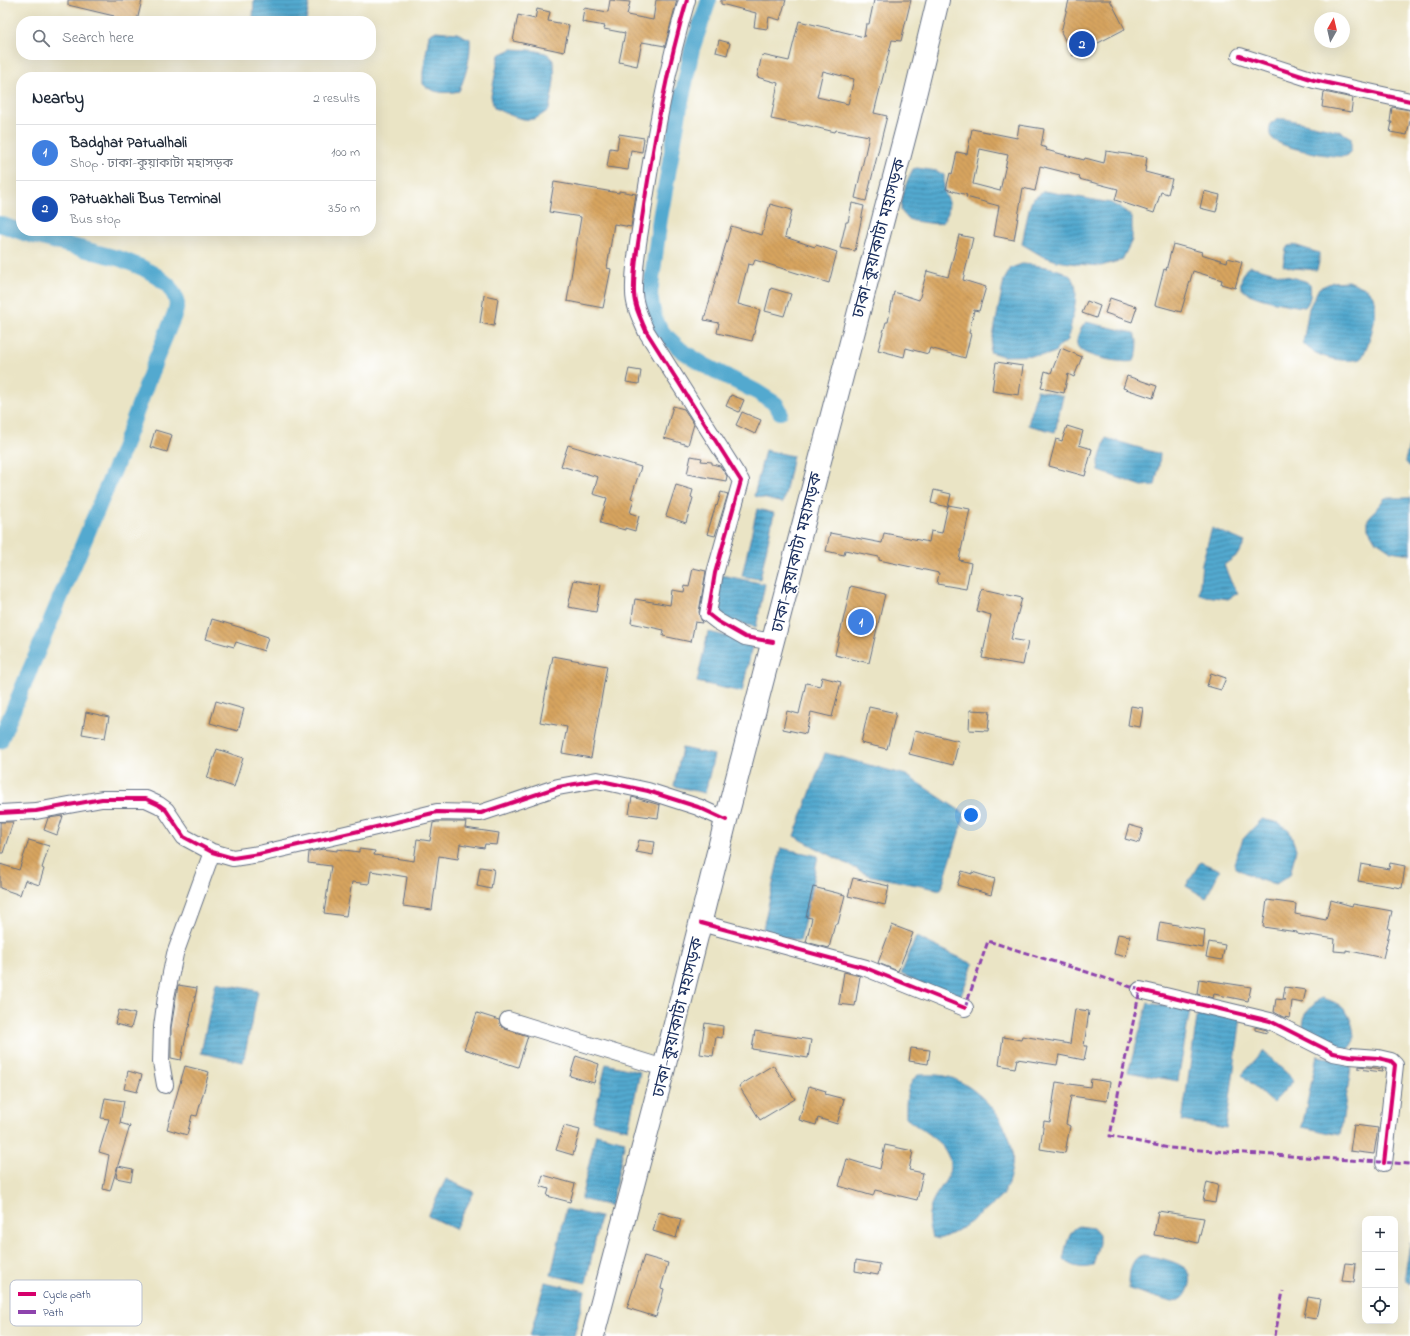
<!DOCTYPE html>
<meta charset="utf-8">
<style>
:root{--surface:#fff;--page:#f6f6f7;--text:#1f2937;--muted:#747a83;--line:#e0e1e3;--accent:#c8321e}
body{margin:0;font-family:"Indie Flower","Noto Sans Bengali",sans-serif;background:var(--page);color:var(--text)}
.controls{position:absolute;right:12px;bottom:12px;display:grid;overflow:hidden;border-radius:8px;box-shadow:0 4px 16px #0002}
.controls button{width:36px;height:36px;display:grid;place-items:center;padding:0;border:0;border-bottom:1px solid var(--line);background:var(--surface);color:var(--text);font:20px sans-serif}
.compass{position:absolute;left:1314px;top:12px;width:36px;height:36px;border-radius:50%;background:var(--surface);box-shadow:0 4px 16px #0002;rotate:8deg}
.you{position:absolute;left:971px;top:815px;width:14px;height:14px;margin:-10px;border:3px solid #fff;border-radius:50%;background:#1a73e8;box-shadow:0 0 0 6px #1a73e833}
.badge{display:grid;place-items:center;width:26px;height:26px;border-radius:50%;background:var(--accent);color:#fff;font-size:13px;font-weight:700}
.pin{position:absolute;translate:-50% -50%;border:2px solid #fff;box-shadow:0 1px 4px #0006}
.list{margin:0;padding:0;list-style:none}
h2{display:flex;justify-content:space-between;align-items:center;height:52px;margin:0;padding:0 16px;font-size:17px}
h2 small{font-size:13px;font-weight:400;color:var(--muted)}
.list li{display:grid;grid-template-columns:26px 1fr auto;gap:12px;align-items:center;box-sizing:border-box;height:56px;padding:0 16px;border-top:1px solid var(--line)}
.list b{display:block;font-size:15px;white-space:nowrap}
.list p{margin:0;font-size:13px;white-space:nowrap;color:var(--muted)}
.list em{font-size:13px;font-style:normal;color:var(--muted)}
.icon{flex:none;width:22px;height:22px;fill:none;stroke:currentColor;stroke-width:2;stroke-linecap:round;stroke-linejoin:round}
.map{position:relative;flex:none;width:1410px;height:1336px;overflow:hidden}
.search{position:absolute;background:var(--surface);box-shadow:0 4px 16px #0002;left:16px;top:16px;width:360px;height:44px;display:flex;align-items:center;gap:10px;box-sizing:border-box;padding:0 14px;border-radius:16px;color:var(--muted);font-size:15px}
.panel{position:absolute;background:var(--surface);box-shadow:0 4px 16px #0002;left:16px;top:72px;width:360px;height:164px;border-radius:16px}
.map>svg:first-child{display:block}
</style>
<div class="map">
<svg width="1410" height="1336" viewBox="0 0 1410 1336">
<defs>
<pattern id="water-rules" width="6" height="5" patternUnits="userSpaceOnUse"><rect width="6" height="5" fill="#53a9cf"/><path d="M0 2.5h6" fill="none" stroke="#448aab"/></pattern>
<pattern id="building-back-hatch" width="6" height="6" patternUnits="userSpaceOnUse"><rect width="6" height="6" fill="#d7a45f"/><path d="M-1 5l2 2M0 0l6 6M5-1l2 2" fill="none" stroke="#ae8652"/></pattern>
</defs>
<rect width="100%" height="100%" fill="#fff"/>
<filter id="ink" filterUnits="userSpaceOnUse"><feTurbulence type="fractalNoise" baseFrequency=".025" numOctaves="2"/><feDisplacementMap in="SourceGraphic" scale="8" xChannelSelector="R" yChannelSelector="G"/><feConvolveMatrix kernelMatrix="1 2 1 2 8 2 1 2 1" color-interpolation-filters="sRGB"/></filter>
<filter id="wash" filterUnits="userSpaceOnUse"><feTurbulence type="fractalNoise" baseFrequency=".012" numOctaves="4" result="noise"/><feDisplacementMap in="SourceGraphic" scale="16" xChannelSelector="R" yChannelSelector="G"/><feGaussianBlur stdDeviation="0.9" result="paint"/><feColorMatrix in="noise" values="0 0 0 0 0 0 0 0 0 0 0 0 0 0 0 0 0 1.4 0 .05"/><feComposite in="paint" operator="in"/></filter>
<g filter="url(#wash)">
<rect width="100%" height="100%" fill="#eae4c5"/>
<path fill="url(#water-rules)" stroke="#376c96" d="M 254,0 L 310,0 L 306,21 L 255,21 L 253,18 Z
M 436,31 L 457,33 L 470,39 C 471,58 466,74 459,91 C 447,94 431,93 423,84 L 423,72 L 429,35 Z
M 512,49 C 523,50 539,49 549,55 C 560,63 551,98 549,110 C 544,113 538,118 533,119 C 523,122 503,112 494,108 L 491,96 L 499,55 Z
M 1278,119 L 1286,119 L 1340,131 L 1351,138 L 1351,151 L 1346,156 C 1333,158 1279,148 1272,138 C 1268,133 1270,128 1271,123 Z
M 917,168 L 937,171 L 944,175 L 944,191 L 949,202 L 948,213 L 943,222 L 937,224 L 914,221 L 908,219 L 901,211 C 901,197 906,182 913,169 Z
M 1044,191 L 1111,203 L 1125,211 L 1132,217 L 1132,240 L 1122,260 L 1101,266 L 1077,264 L 1057,261 L 1042,256 L 1022,244 L 1029,209 L 1032,200 Z
M 1294,245 L 1319,253 L 1319,262 L 1317,270 L 1293,268 L 1283,265 L 1286,249 L 1288,246 Z
M 1022,264 C 1035,265 1069,268 1074,281 C 1080,294 1070,326 1068,340 L 1059,346 L 1055,352 L 1047,355 L 1003,356 L 990,352 L 1004,280 L 1011,268 Z
M 1250,266 L 1305,281 L 1310,284 C 1311,292 1311,301 1305,307 C 1293,306 1245,298 1241,287 C 1240,284 1241,281 1242,278 C 1244,272 1245,269 1250,266 Z
M 1349,281 C 1355,284 1366,287 1371,293 C 1382,306 1369,346 1361,359 C 1342,363 1316,358 1303,343 L 1309,308 L 1319,288 L 1333,282 Z
M 1086,322 L 1134,333 C 1140,343 1138,351 1134,361 C 1124,364 1083,357 1078,347 C 1074,340 1081,327 1086,322 Z
M 1037,390 L 1063,396 L 1055,432 L 1028,425 Z
M 1106,438 L 1160,454 L 1159,465 L 1155,485 L 1142,486 L 1099,471 L 1098,464 Z
M 1410,442 L 1410,467 L 1405,461 Z
M 765,450 L 793,456 L 783,503 L 754,496 Z
M 1385,498 L 1410,498 L 1410,554 L 1391,551 L 1375,540 L 1368,528 L 1368,519 Z
M 757,509 L 774,513 L 760,579 L 742,576 Z
M 1212,528 L 1245,542 L 1239,554 L 1224,565 L 1231,582 L 1238,593 L 1228,599 L 1199,595 L 1202,563 Z
M 721,575 L 765,584 L 756,627 L 712,617 Z
M 708,632 L 753,642 L 742,692 L 697,682 Z
M 682,748 L 714,755 L 705,793 L 674,786 Z
M 825,753 L 906,775 L 965,814 L 941,890 L 868,875 L 794,836 Z
M 1262,819 L 1279,823 L 1289,830 L 1296,849 L 1290,875 L 1276,884 L 1260,880 L 1237,869 L 1234,863 L 1243,839 Z
M 781,848 L 818,856 L 800,941 L 762,933 Z
M 1200,862 L 1220,870 L 1206,898 L 1186,886 Z
M 916,937 L 973,964 L 959,1001 L 901,974 Z
M 216,982 L 258,991 L 243,1062 L 201,1053 Z
M 1322,998 C 1330,1000 1338,1003 1344,1009 C 1351,1015 1356,1035 1353,1044 C 1353,1044 1349,1049 1349,1049 L 1341,1050 L 1308,1035 L 1303,1026 L 1305,1014 L 1319,999 Z
M 1148,1003 L 1190,1010 L 1178,1081 L 1128,1072 Z
M 1198,1011 L 1241,1017 L 1226,1128 L 1182,1121 Z
M 1263,1051 L 1294,1080 L 1273,1103 L 1242,1075 Z
M 1317,1056 L 1352,1062 L 1340,1135 L 1302,1127 Z
M 606,1064 L 640,1072 L 628,1129 L 593,1121 Z
M 918,1075 C 928,1075 939,1074 949,1077 C 977,1086 1008,1119 1012,1150 C 1014,1163 1010,1182 1003,1194 C 1000,1199 994,1203 990,1206 C 972,1222 960,1231 939,1239 L 932,1237 C 929,1227 927,1220 930,1209 C 934,1188 961,1176 945,1150 C 936,1137 918,1128 906,1118 C 906,1102 905,1086 918,1075 Z
M 596,1134 L 625,1141 L 611,1206 L 581,1199 Z
M 446,1179 L 474,1192 L 455,1229 L 428,1216 Z
M 566,1209 L 600,1217 L 586,1283 L 551,1275 Z
M 1079,1226 L 1093,1228 L 1099,1235 L 1099,1243 L 1093,1266 C 1083,1269 1070,1267 1063,1259 C 1066,1248 1068,1230 1079,1226 Z
M 1410,1244 L 1410,1284 L 1406,1281 L 1405,1274 Z
M 1143,1255 C 1156,1257 1178,1261 1187,1270 C 1194,1277 1189,1292 1183,1298 C 1179,1301 1175,1302 1171,1302 L 1129,1289 C 1129,1277 1129,1258 1143,1255 Z
M 545,1282 L 585,1291 L 574,1336 L 530,1336 Z"/>
<g fill="none" stroke-linecap="round" stroke-linejoin="round">
<path stroke="#53a9cf" stroke-width="16" d="M 709,0 L 692,49 L 679,112 L 660,218 L 650,294 L 652,307 L 655,320 L 663,333 L 681,350 L 706,366 L 757,392 L 776,404 L 780,412
M 0,224 L 27,234 L 121,259 L 143,268 L 157,276 L 168,285 L 175,296 L 177,304 L 175,313 L 156,359 L 122,451 L 0,741"/>
</g>
<g id="blocks">
<path fill="url(#building-back-hatch)" fill-rule="evenodd" d="M 68,0 L 142,0 L 137,21 L 113,21 L 114,16 L 68,5 Z
M 610,0 L 630,2 L 627,15 L 653,20 L 656,0 L 677,0 L 665,46 L 642,42 L 637,66 L 619,62 L 625,33 L 604,29 L 605,26 L 582,22 L 584,8 L 608,12 Z
M 721,0 L 786,0 L 780,20 L 769,17 L 767,29 L 754,27 L 756,13 L 721,4 Z
M 874,0 L 911,0 L 901,41 L 892,40 L 874,113 L 887,116 L 866,201 L 855,198 L 869,136 L 836,130 L 835,132 L 806,125 L 805,126 L 771,119 L 778,83 L 757,77 L 762,55 L 789,61 L 799,21 L 864,37 L 866,24 L 869,24 ZM 823,71 L 854,79 L 848,104 L 817,97 Z
M 1069,0 L 1110,0 L 1125,29 L 1073,56 L 1061,32 Z
M 537,9 L 550,12 L 548,21 L 569,25 L 564,52 L 513,41 L 518,15 L 535,19 Z
M 719,40 L 730,43 L 727,55 L 716,52 Z
M 1324,92 L 1353,98 L 1351,112 L 1322,107 Z
M 1392,107 L 1410,110 L 1410,121 L 1407,135 L 1390,132 L 1392,122 L 1390,122 Z
M 1019,125 L 1044,129 L 1041,146 L 1047,148 L 1046,150 L 1084,160 L 1085,158 L 1104,163 L 1106,151 L 1147,157 L 1145,172 L 1172,179 L 1168,194 L 1161,192 L 1154,213 L 1115,200 L 1118,189 L 1079,179 L 1080,176 L 1040,166 L 1035,191 L 1023,188 L 1014,240 L 994,236 L 999,206 L 966,197 L 967,195 L 946,189 L 950,173 L 952,174 L 957,152 L 967,154 L 972,129 L 1017,138 ZM 980,149 L 1008,155 L 1000,191 L 973,184 Z
M 619,134 L 644,138 L 642,152 L 631,150 L 628,170 L 607,167 L 610,148 L 617,149 Z
M 554,182 L 619,193 L 619,191 L 636,194 L 631,227 L 614,224 L 607,268 L 611,269 L 603,308 L 567,301 L 581,217 L 549,212 Z
M 1204,191 L 1220,195 L 1216,212 L 1200,208 Z
M 852,203 L 864,206 L 855,251 L 840,248 L 846,222 L 848,222 Z
M 770,204 L 792,210 L 785,237 L 815,247 L 816,245 L 837,252 L 829,283 L 755,260 L 753,265 L 748,264 L 738,304 L 760,310 L 752,341 L 717,333 L 719,323 L 704,320 L 731,226 L 762,235 Z
M 959,235 L 973,238 L 963,280 L 986,287 L 979,311 L 974,310 L 969,333 L 971,334 L 965,358 L 930,348 L 928,354 L 906,348 L 904,357 L 878,350 L 886,322 L 888,322 L 894,292 L 919,300 L 927,271 L 948,277 Z
M 1173,244 L 1202,252 L 1201,254 L 1227,262 L 1228,258 L 1242,262 L 1235,288 L 1221,284 L 1222,280 L 1193,271 L 1181,312 L 1155,305 L 1164,269 L 1166,270 Z
M 771,288 L 791,294 L 784,316 L 765,311 Z
M 484,295 L 498,298 L 494,326 L 480,323 Z
M 1110,298 L 1137,307 L 1132,322 L 1105,313 Z
M 1087,301 L 1100,306 L 1096,318 L 1082,313 Z
M 1061,348 L 1082,357 L 1074,377 L 1068,374 L 1064,393 L 1041,388 L 1045,371 L 1051,373 Z
M 996,362 L 1023,366 L 1019,395 L 992,391 Z
M 629,369 L 641,371 L 639,384 L 626,382 Z
M 1127,376 L 1157,386 L 1153,398 L 1123,388 Z
M 731,395 L 744,400 L 739,412 L 726,406 Z
M 673,406 L 684,409 L 694,424 L 688,445 L 664,438 Z
M 742,412 L 761,420 L 755,434 L 736,425 Z
M 1067,426 L 1083,431 L 1079,445 L 1092,449 L 1085,476 L 1049,466 L 1056,439 L 1062,441 Z
M 155,430 L 172,435 L 167,452 L 150,447 Z
M 568,445 L 641,467 L 631,498 L 634,499 L 630,513 L 639,516 L 635,531 L 625,528 L 625,530 L 600,523 L 607,498 L 593,494 L 598,477 L 561,466 Z
M 691,456 L 702,458 L 701,461 L 712,462 L 712,464 L 720,466 L 727,476 L 726,481 L 687,474 Z
M 676,485 L 693,490 L 691,497 L 693,498 L 686,523 L 666,516 Z
M 934,490 L 951,494 L 948,507 L 931,503 Z
M 721,492 L 728,494 L 715,536 L 707,534 L 716,505 L 717,506 Z
M 948,505 L 970,509 L 959,560 L 971,563 L 966,589 L 937,584 L 939,573 L 879,560 L 879,557 L 845,550 L 844,555 L 826,551 L 830,533 L 882,543 L 884,533 L 929,542 L 931,531 L 942,533 Z
M 693,568 L 706,571 L 699,612 L 702,623 L 695,622 L 691,642 L 663,636 L 664,630 L 631,623 L 635,599 L 670,605 L 672,590 L 684,592 L 685,586 L 689,587 Z
M 574,580 L 601,585 L 596,612 L 568,607 Z
M 851,586 L 885,594 L 869,663 L 835,655 Z
M 982,589 L 1022,598 L 1011,639 L 1028,642 L 1023,665 L 982,658 L 991,615 L 977,611 Z
M 212,619 L 256,632 L 256,633 L 268,637 L 264,651 L 236,642 L 234,647 L 206,639 Z
M 553,656 L 607,666 L 591,758 L 562,753 L 567,727 L 540,722 Z
M 1211,673 L 1226,678 L 1221,690 L 1207,686 Z
M 822,677 L 841,682 L 832,717 L 811,712 L 806,734 L 783,729 L 787,711 L 799,714 L 806,683 L 820,686 Z
M 216,701 L 244,709 L 238,731 L 210,723 Z
M 1131,706 L 1143,708 L 1140,727 L 1128,725 Z
M 869,707 L 896,713 L 887,749 L 861,743 Z
M 970,710 L 990,711 L 988,731 L 969,730 Z
M 86,712 L 109,717 L 105,738 L 82,734 Z
M 915,730 L 959,741 L 953,765 L 909,754 Z
M 217,749 L 243,758 L 234,787 L 207,778 Z
M 632,797 L 660,805 L 658,818 L 629,814 Z
M 63,816 L 57,835 L 44,830 L 48,818 Z
M 0,822 L 13,822 L 3,853 L 0,853 Z
M 437,822 L 466,822 L 465,828 L 499,833 L 497,845 L 485,844 L 484,848 L 460,844 L 458,859 L 439,856 L 432,910 L 403,906 L 407,877 L 371,871 L 369,884 L 352,882 L 346,916 L 324,913 L 331,866 L 308,863 L 309,852 L 323,849 L 337,851 L 337,849 L 359,852 L 359,849 L 375,851 L 374,855 L 414,861 L 417,839 L 430,841 L 433,823 Z
M 1129,825 L 1143,829 L 1139,843 L 1125,839 Z
M 29,840 L 49,846 L 42,868 L 44,869 L 39,885 L 25,880 L 20,895 L 0,888 L 0,864 L 19,870 Z
M 639,840 L 655,842 L 653,855 L 636,852 Z
M 1390,863 L 1405,866 L 1402,888 L 1358,881 L 1361,864 L 1389,869 Z
M 480,867 L 494,869 L 491,889 L 477,886 Z
M 962,871 L 972,874 L 972,872 L 995,879 L 991,895 L 957,885 Z
M 853,878 L 889,886 L 885,905 L 848,896 Z
M 813,887 L 845,895 L 838,924 L 835,924 L 829,948 L 806,942 L 812,918 L 806,917 Z
M 1267,900 L 1296,904 L 1295,914 L 1326,920 L 1331,900 L 1352,906 L 1353,904 L 1392,911 L 1388,929 L 1390,929 L 1383,958 L 1346,950 L 1346,952 L 1334,951 L 1335,939 L 1310,935 L 1310,936 L 1297,934 L 1297,932 L 1263,927 Z
M 1160,922 L 1205,930 L 1203,948 L 1157,940 Z
M 892,925 L 913,933 L 898,971 L 878,963 Z
M 1118,934 L 1130,936 L 1126,957 L 1114,954 Z
M 1209,942 L 1225,945 L 1222,960 L 1206,957 Z
M 844,972 L 860,976 L 855,1006 L 839,1004 Z
M 1199,979 L 1251,987 L 1248,1001 L 1214,994 L 1213,998 L 1197,994 Z
M 178,985 L 197,988 L 189,1027 L 188,1027 L 181,1060 L 171,1058 L 171,1028 Z
M 1285,987 L 1306,990 L 1303,1003 L 1292,1001 L 1290,1018 L 1283,1017 L 1274,1012 L 1276,999 L 1285,1000 L 1283,999 Z
M 1075,1009 L 1089,1011 L 1084,1046 L 1087,1046 L 1084,1060 L 1059,1055 L 1057,1065 L 1017,1059 L 1015,1068 L 999,1065 L 1003,1037 L 1021,1040 L 1022,1036 L 1070,1044 Z
M 119,1010 L 135,1014 L 131,1028 L 115,1024 Z
M 477,1013 L 499,1020 L 501,1026 L 505,1029 L 528,1036 L 518,1067 L 464,1049 Z
M 705,1023 L 723,1026 L 722,1038 L 716,1037 L 713,1056 L 700,1054 Z
M 1255,1027 L 1267,1030 L 1267,1033 L 1255,1030 Z
M 755,1031 L 811,1040 L 808,1058 L 752,1049 Z
M 911,1048 L 930,1050 L 928,1064 L 909,1061 Z
M 576,1056 L 599,1064 L 594,1083 L 570,1076 Z
M 773,1065 L 795,1099 L 760,1120 L 739,1086 Z
M 185,1066 L 209,1072 L 197,1116 L 192,1115 L 187,1135 L 167,1129 Z
M 1359,1066 L 1383,1069 L 1382,1072 L 1359,1069 Z
M 128,1071 L 142,1075 L 137,1092 L 124,1089 Z
M 1091,1079 L 1110,1082 L 1107,1101 L 1071,1096 L 1066,1124 L 1070,1126 L 1065,1153 L 1040,1149 L 1044,1121 L 1050,1122 L 1056,1082 L 1090,1087 Z
M 809,1086 L 826,1091 L 825,1094 L 844,1099 L 837,1124 L 818,1118 L 816,1125 L 799,1120 Z
M 105,1098 L 124,1101 L 120,1123 L 130,1126 L 110,1191 L 103,1189 L 109,1155 L 99,1152 L 109,1119 L 101,1118 Z
M 1354,1125 L 1378,1128 L 1374,1154 L 1350,1151 Z
M 564,1126 L 580,1130 L 573,1155 L 556,1150 Z
M 885,1145 L 913,1151 L 909,1170 L 923,1173 L 917,1200 L 875,1190 L 873,1196 L 839,1186 L 847,1159 L 880,1169 Z
M 118,1166 L 133,1169 L 131,1181 L 116,1178 Z
M 543,1175 L 575,1184 L 570,1202 L 547,1196 L 549,1189 L 540,1186 Z
M 1207,1182 L 1218,1185 L 1215,1203 L 1203,1201 Z
M 1158,1211 L 1204,1218 L 1198,1243 L 1174,1237 L 1174,1238 L 1154,1235 Z
M 658,1212 L 681,1219 L 676,1238 L 653,1231 Z
M 644,1256 L 668,1263 L 661,1288 L 664,1289 L 656,1317 L 627,1308 Z
M 856,1260 L 880,1264 L 878,1275 L 855,1271 Z
M 1345,1263 L 1356,1264 L 1354,1282 L 1342,1281 Z
M 1308,1297 L 1320,1299 L 1316,1319 L 1304,1317 Z"/>
</g>
</g>
<g filter="url(#ink)">
<use href="#blocks" fill-opacity="0" stroke="#636e82" stroke-width="1"/>
<g fill="none" stroke-linecap="round" stroke-linejoin="round">
<defs>
<path id="minor" d="M 687,0 C 667,67 655,136 644,205 C 640,234 633,264 634,293 C 634,306 641,319 646,331 L 741,481 L 715,573 L 708,614 L 717,621 L 745,637 L 773,642
M 1240,56 L 1314,80 L 1410,101
M 0,813 L 36,811 L 102,799 L 146,799 L 159,805 L 166,810 L 184,837 L 212,852 L 233,858 L 259,854 L 376,827 L 437,812 L 481,813 L 558,787 L 597,780 L 648,791 L 698,807 L 726,820
M 701,923 L 866,968 L 965,1008
M 1140,990 L 1270,1021 L 1333,1053 L 1350,1056 L 1378,1058 L 1391,1061 L 1395,1065 L 1384,1163
M 508,1020 L 664,1068
M 165,1085 L 161,1062 L 162,1027 L 166,997 L 175,954 L 212,852"/>
<path id="primary" d="M 593,1336 L 664,1068 L 726,820 L 908,124 L 938,0"/>
</defs>
<use href="#minor" stroke="#636e82" stroke-width="18"/>
<use href="#primary" stroke="#636e82" stroke-width="24"/>
<use href="#minor" stroke="#fff" stroke-width="16"/>
<use href="#primary" stroke="#fff" stroke-width="22"/>
<path stroke="#8e44ad" stroke-width="3" stroke-dasharray="6 3" stroke-linecap="butt" d="M 965,1008 L 988,941 L 1090,973 L 1140,990 L 1120,1084 L 1110,1136 L 1169,1148 L 1410,1164
M 1275,1336 L 1283,1291"/>
<defs>
<path id="cycleway" d="M 687,0 C 667,67 655,136 644,205 C 640,234 633,264 634,293 C 634,306 641,319 646,331 L 741,481 L 715,573 L 708,614 L 717,621 L 745,637 L 773,642
M 1240,56 L 1314,80 L 1410,101
M 0,813 L 36,811 L 102,799 L 146,799 L 159,805 L 166,810 L 184,837 L 212,852 L 233,858 L 259,854 L 376,827 L 437,812 L 481,813 L 558,787 L 597,780 L 648,791 L 698,807 L 726,820
M 701,923 L 866,968 L 965,1008
M 1140,990 L 1270,1021 L 1333,1053 L 1350,1056 L 1378,1058 L 1391,1061 L 1395,1065 L 1384,1163"/>
</defs>
<use href="#cycleway" stroke="#fff" stroke-width="6"/>
<use href="#cycleway" stroke="#d6006c" stroke-width="4"/>
</g>
</g>
<g text-anchor="middle" stroke-width="3.5" stroke-linejoin="round" paint-order="stroke">
<g font-size="17" fill="#1b2f5e" stroke="#fff">
<text transform="translate(878 238) rotate(-75)" y="6">ঢাকা-কুয়াকাটা মহাসড়ক</text>
<text transform="translate(796 552) rotate(-76)" y="6">ঢাকা-কুয়াকাটা মহাসড়ক</text>
<text transform="translate(677 1017) rotate(-76)" y="6">ঢাকা-কুয়াকাটা মহাসড়ক</text>
</g>
</g>
<rect x="10" y="1280" width="132" height="46" rx="6" fill="#fff" stroke="#bbc1cf" stroke-width="1"/>
<rect x="18" y="1292" width="18" height="4" fill="#d6006c"/>
<rect x="18" y="1310" width="18" height="4" fill="#8e44ad"/>
<g font-size="11" fill="#1b2f5e">
<text x="43" y="1298">Cycle path</text>
<text x="43" y="1316">Path</text>
</g>
</svg>
<div class="controls">
<button>+</button>
<button>−</button>
<button><svg class="icon" aria-label="locate" viewBox="0 0 24 24"><circle cx="12" cy="12" r="6"/><path d="M12 2v4M12 18v4M2 12h4M18 12h4"/></svg></button>
</div>
<svg class="compass" viewBox="-18 -18 36 36"><path d="M0-13l5 13h-10z" fill="#e53935"/><path d="M0 13l5-13h-10z" fill="#747a83"/></svg>
<div class="you"></div>
<div class="pin badge" style="left:861px;top:622px;background:#3f7fe0">1</div>
<div class="pin badge" style="left:1082px;top:44px;background:#1a4fb4">2</div>
<div class="search"><svg class="icon" aria-label="search" viewBox="0 0 24 24"><circle cx="10" cy="10" r="6"/><path d="M15 15l6 6"/></svg>Search here</div>
<section class="panel">
<h2>Nearby<small>2 results</small></h2>
<ul class="list">
<li><span class="badge" style="background:#3f7fe0">1</span><div><b>Badghat Patualhali</b><p>Shop · ঢাকা-কুয়াকাটা মহাসড়ক</p></div><em>100 m</em></li>
<li><span class="badge" style="background:#1a4fb4">2</span><div><b>Patuakhali Bus Terminal</b><p>Bus stop</p></div><em>350 m</em></li>
</ul>
</section>
</div>
